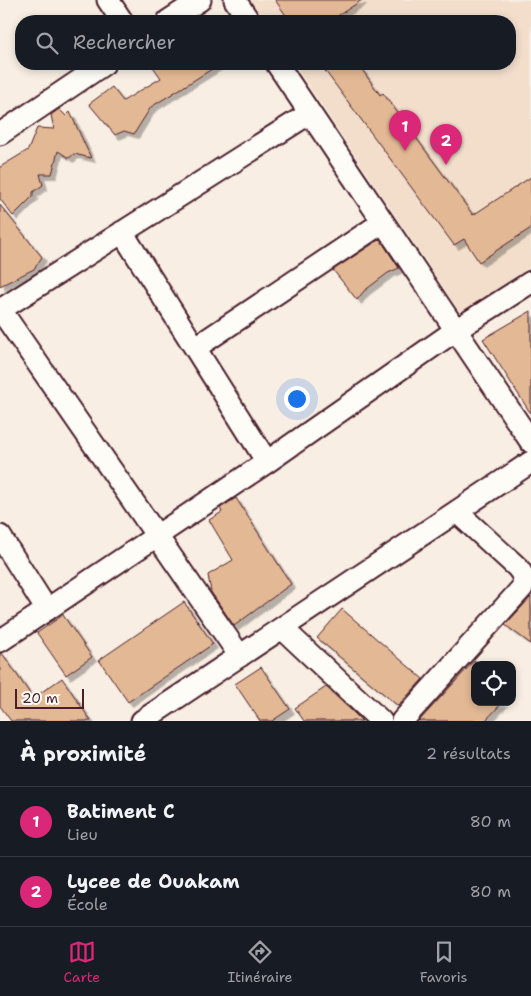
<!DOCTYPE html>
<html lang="fr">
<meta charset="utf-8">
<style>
:root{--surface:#171b24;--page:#20242c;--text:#f1f3f6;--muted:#9ea1a6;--line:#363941;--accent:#db2777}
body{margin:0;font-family:"Shantell Sans",sans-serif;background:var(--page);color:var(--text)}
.controls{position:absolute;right:15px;bottom:15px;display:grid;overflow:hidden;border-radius:10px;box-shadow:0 2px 8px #0003}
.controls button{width:45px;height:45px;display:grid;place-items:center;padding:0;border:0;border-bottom:1px solid var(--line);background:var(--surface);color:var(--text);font:25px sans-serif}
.scale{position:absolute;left:15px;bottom:12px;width:69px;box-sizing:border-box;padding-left:5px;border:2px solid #4a1f2b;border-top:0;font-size:14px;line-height:18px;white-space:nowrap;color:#4a1f2b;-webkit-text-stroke:4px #fdfcf7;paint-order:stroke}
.you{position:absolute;left:296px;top:398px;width:18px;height:18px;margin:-12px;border:4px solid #fff;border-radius:50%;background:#1a73e8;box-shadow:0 0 0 8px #1a73e833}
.badge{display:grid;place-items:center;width:32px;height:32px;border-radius:50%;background:var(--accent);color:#fff;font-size:16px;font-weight:700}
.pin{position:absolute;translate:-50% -41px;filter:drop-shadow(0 1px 2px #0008)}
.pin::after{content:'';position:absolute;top:26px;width:18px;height:15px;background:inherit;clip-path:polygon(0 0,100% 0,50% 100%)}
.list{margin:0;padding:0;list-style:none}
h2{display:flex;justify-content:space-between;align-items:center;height:65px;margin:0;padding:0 20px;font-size:21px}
h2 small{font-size:16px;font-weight:400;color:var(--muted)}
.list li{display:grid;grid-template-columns:32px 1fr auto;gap:15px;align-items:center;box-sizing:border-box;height:70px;padding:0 20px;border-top:1px solid var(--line)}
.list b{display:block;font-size:19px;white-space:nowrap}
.list p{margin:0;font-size:16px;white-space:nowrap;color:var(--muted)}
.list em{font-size:16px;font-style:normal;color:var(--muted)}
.icon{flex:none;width:28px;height:28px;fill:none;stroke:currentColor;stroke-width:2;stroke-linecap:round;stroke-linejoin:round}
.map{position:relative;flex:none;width:531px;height:721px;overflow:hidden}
.search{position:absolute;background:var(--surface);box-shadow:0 2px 8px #0003;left:15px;right:15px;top:15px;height:55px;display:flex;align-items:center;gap:12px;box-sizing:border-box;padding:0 18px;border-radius:20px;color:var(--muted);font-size:19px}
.sheet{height:205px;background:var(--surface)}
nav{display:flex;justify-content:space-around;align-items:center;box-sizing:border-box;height:70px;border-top:1px solid var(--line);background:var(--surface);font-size:14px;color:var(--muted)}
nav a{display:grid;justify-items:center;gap:2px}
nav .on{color:var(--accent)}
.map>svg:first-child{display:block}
</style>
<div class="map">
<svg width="531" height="721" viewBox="0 0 531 721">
<defs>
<filter id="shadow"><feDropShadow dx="4.5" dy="4.5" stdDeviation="0" flood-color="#0004"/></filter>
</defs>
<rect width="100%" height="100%" fill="#f8eee3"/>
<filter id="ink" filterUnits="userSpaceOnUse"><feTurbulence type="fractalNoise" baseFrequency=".02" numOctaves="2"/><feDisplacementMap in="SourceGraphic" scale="10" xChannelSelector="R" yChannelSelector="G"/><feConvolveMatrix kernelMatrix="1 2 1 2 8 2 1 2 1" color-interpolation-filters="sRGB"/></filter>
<g filter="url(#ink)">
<path fill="#f2decb" d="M 251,0 L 531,0 L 531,266 L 461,314 L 294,64 L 510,64 L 510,21 L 265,21 Z"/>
<path fill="#e3b894" stroke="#4a1f2b" filter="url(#shadow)" d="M 275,0 L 362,0 L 330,21 L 290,21 Z
M 151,64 L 220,64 L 151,107 L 134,134 L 124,131 L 115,135 L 89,104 L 112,87 L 123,101 L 161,78 Z
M 320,64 L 358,64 L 380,95 L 383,93 L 473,215 L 531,177 L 531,228 L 479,262 L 464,239 L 454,245 Z
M 59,109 L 66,116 L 70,112 L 91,158 L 74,154 L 69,158 L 58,151 L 52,174 L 40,174 L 43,185 L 33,192 L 33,196 L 13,216 L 0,199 L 0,167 L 28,150 L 37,128 L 54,129 L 51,115 Z
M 0,205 L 42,257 L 34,269 L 0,286 Z
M 380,239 L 399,268 L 388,273 L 364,291 L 357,300 L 333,270 Z
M 531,311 L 531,414 L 483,339 Z
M 236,498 L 291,584 L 234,626 L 211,592 L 208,575 L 233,560 L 209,520 L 222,512 L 220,508 Z
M 531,597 L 531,644 L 505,625 Z
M 184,602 L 213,644 L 128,702 L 99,660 Z
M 342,609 L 423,679 L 398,706 L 317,638 Z
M 63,615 L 92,657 L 66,675 L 37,633 Z
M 0,653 L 2,653 L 33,698 L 62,678 L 91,721 L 11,721 L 0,706 Z
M 475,660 L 475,702 L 503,702 L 485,721 L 419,721 Z
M 261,667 L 290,709 L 272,721 L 260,721 L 235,684 Z
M 326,687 L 353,712 L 362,721 L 304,721 L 295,708 Z"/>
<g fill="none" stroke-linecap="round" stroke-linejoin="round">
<defs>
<path id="minor" d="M 108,0 L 122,21
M 235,0 L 249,21
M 168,21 L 200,0
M 277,64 L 531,442
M 0,134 L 104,64
M 122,232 L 267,462
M 0,309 L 240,656
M 0,310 L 310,113
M 195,348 L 383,222
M 0,536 L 47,610
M 282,628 L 381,721
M 0,641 L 267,462 L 456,330 L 531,282
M 142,721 L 531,462
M 402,721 L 522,588 C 525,579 523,574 517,567 L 457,512"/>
</defs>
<use href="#minor" stroke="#4a1f2b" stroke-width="25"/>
<use href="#minor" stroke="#fdfcf7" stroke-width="21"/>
</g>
</g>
</svg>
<div class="controls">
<button><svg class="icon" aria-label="locate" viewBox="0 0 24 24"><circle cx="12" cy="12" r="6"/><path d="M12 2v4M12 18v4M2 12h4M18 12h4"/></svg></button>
</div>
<div class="scale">20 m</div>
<div class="you"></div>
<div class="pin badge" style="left:405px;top:151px">1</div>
<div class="pin badge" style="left:446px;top:165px">2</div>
<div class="search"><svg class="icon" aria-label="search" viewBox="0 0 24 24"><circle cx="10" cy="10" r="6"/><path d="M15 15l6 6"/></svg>Rechercher</div>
</div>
<section class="sheet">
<h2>À proximité<small>2 résultats</small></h2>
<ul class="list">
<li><span class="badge">1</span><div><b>Batiment C</b><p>Lieu</p></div><em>80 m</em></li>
<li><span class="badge">2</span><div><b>Lycee de Ouakam</b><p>École</p></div><em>80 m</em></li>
</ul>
</section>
<nav>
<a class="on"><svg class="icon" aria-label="map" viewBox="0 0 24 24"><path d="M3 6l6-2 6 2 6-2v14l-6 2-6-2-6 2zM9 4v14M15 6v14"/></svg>Carte</a>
<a><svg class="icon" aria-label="directions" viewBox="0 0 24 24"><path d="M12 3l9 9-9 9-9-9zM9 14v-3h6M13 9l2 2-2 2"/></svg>Itinéraire</a>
<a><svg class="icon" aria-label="saved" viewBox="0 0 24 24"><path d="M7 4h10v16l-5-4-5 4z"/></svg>Favoris</a>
</nav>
